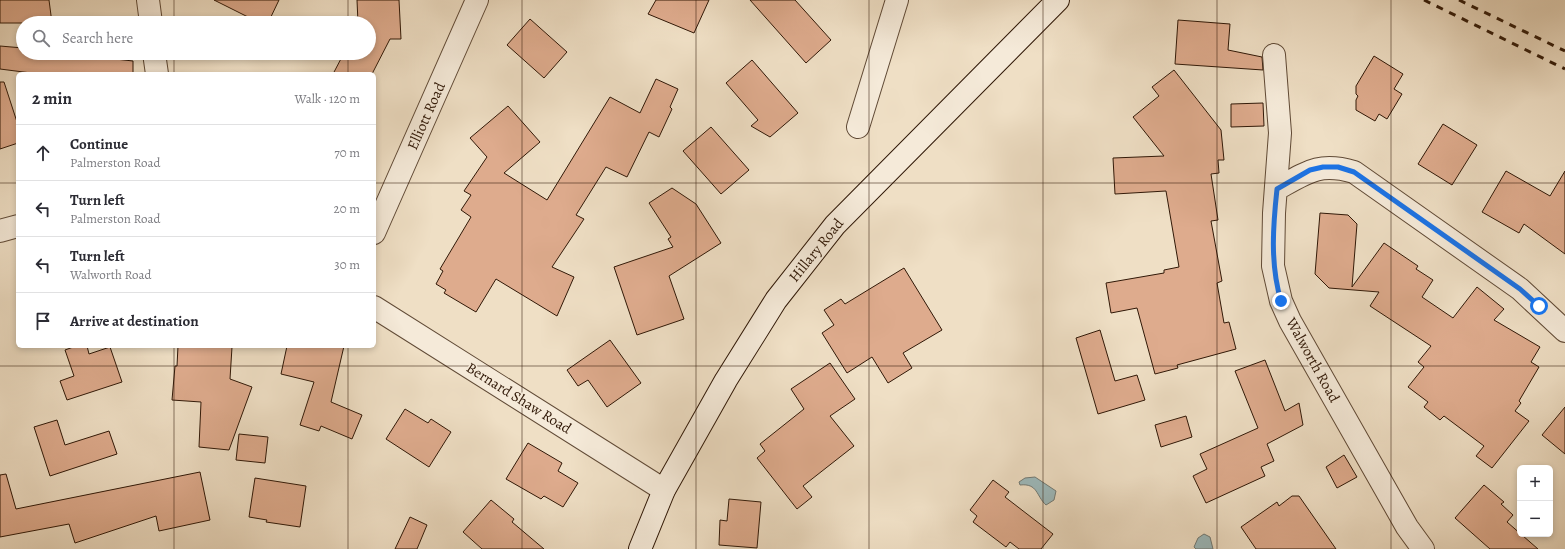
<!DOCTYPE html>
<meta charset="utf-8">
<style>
:root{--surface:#fff;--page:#f2f2f3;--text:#2b2b33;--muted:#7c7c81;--line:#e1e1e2}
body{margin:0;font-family:Alegreya,serif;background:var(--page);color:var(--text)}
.controls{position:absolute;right:12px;bottom:12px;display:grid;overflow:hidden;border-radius:6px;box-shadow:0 2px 6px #0003}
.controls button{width:36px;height:36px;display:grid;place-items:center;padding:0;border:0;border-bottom:1px solid var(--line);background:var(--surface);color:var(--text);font:20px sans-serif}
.stop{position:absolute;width:12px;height:12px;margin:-9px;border:3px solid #1a73e8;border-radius:50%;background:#fff}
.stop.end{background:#1a73e8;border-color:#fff;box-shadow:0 1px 4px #0008}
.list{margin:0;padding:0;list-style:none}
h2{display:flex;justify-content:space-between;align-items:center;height:52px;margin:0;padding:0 16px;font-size:17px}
h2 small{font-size:13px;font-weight:400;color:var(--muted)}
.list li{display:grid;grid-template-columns:26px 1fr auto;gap:12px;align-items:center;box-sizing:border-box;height:56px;padding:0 16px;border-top:1px solid var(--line)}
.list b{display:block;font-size:15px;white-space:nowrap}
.list p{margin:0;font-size:13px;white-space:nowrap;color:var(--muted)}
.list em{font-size:13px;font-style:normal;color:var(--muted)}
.icon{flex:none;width:22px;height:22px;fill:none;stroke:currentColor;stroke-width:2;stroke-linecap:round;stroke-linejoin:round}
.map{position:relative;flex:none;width:1565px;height:549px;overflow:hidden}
.search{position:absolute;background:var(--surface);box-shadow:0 2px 6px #0003;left:16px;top:16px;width:360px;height:44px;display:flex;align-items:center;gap:10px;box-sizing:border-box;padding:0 14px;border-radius:22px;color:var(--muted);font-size:15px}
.panel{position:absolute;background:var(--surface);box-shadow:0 2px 6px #0003;left:16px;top:72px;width:360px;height:276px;border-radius:6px}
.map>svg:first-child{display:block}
</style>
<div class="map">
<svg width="1565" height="549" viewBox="0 0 1565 549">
<rect width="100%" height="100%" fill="#efdfc5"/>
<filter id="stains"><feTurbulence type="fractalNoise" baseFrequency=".005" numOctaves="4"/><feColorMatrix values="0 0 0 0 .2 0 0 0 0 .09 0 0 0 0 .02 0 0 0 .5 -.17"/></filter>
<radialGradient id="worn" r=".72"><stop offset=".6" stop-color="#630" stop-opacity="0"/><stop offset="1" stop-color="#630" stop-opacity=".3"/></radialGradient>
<path fill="#9cbabd" stroke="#717974" d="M 1035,477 L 1056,491 L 1054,500 L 1046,505 C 1036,496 1038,483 1020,485 L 1019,482 L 1025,478 Z
M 1204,534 L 1210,537 L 1213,549 L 1196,549 L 1194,547 L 1198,538 Z"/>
<path fill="#deab8d" stroke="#301807" d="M 0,0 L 49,0 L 52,23 L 0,23 Z
M 214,0 L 279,0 L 268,23 L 260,23 Z
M 357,0 L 399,0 L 401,39 L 390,39 L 372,74 L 333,74 L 344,53 L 369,53 L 369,23 L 358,23 Z
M 656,0 L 709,0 L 694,33 L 648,14 Z
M 750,0 L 795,0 L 831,40 L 806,63 Z
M 530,19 L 567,52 L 544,78 L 507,45 Z
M 1178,20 L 1230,24 L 1228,50 L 1262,57 L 1263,70 L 1175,64 Z
M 0,46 L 23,48 L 23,53 L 62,53 L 133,61 L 133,74 L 39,74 L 0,69 Z
M 1374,56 L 1403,74 L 1394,89 L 1402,94 L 1387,119 L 1379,114 L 1375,121 L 1356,110 L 1356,100 L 1358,96 L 1356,94 L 1356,86 Z
M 752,60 L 798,113 L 770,137 L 751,126 L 758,120 L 726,83 Z
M 1174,70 L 1221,130 L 1224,160 L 1218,160 L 1219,173 L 1211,174 L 1218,220 L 1211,221 L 1222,281 L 1217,283 L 1224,323 L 1229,322 L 1236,349 L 1177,365 L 1178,368 L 1155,374 L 1137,308 L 1111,313 L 1106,283 L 1164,273 L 1164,270 L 1179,267 L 1166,191 L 1115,194 L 1113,158 L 1164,156 L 1133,117 L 1159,96 L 1152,87 Z
M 656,79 L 678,89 L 670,107 L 672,109 L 659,137 L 649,132 L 627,177 L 606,167 L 576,215 L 584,219 L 552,267 L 574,277 L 557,316 L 496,279 L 476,312 L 444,293 L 446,290 L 436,284 L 443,271 L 440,269 L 471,217 L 461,210 L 471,195 L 464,191 L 487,157 L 470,138 L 508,106 L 540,142 L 504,173 L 547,200 L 610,97 L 640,113 Z
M 0,82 L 4,82 L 18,125 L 18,143 L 0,149 Z
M 1263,103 L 1264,126 L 1231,127 L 1231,104 Z
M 1443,124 L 1477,145 L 1452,185 L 1418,164 Z
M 711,127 L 749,170 L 721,194 L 683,151 Z
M 1506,171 L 1550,196 L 1565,171 L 1565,254 L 1524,224 L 1519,233 L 1482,212 Z
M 672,188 L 696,204 L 721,243 L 669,276 L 684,319 L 637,335 L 614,267 L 673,247 L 668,239 L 671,237 L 649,203 Z
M 1320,213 L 1348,215 L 1357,224 L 1352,287 L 1384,243 L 1418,266 L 1416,269 L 1433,280 L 1422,297 L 1453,318 L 1477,287 L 1504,309 L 1494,320 L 1540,347 L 1531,362 L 1539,367 L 1519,401 L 1521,403 L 1515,411 L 1529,421 L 1492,468 L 1476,456 L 1484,446 L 1444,416 L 1440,420 L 1424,407 L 1428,402 L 1408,387 L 1424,367 L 1418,362 L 1431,346 L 1370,306 L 1379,292 L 1329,288 L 1315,274 Z
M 904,268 L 942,330 L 903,353 L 912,368 L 888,383 L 872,357 L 847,373 L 822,333 L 834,325 L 824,310 L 841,299 L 845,304 Z
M 1100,330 L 1115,381 L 1137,375 L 1145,400 L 1098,414 L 1076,338 Z
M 610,340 L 641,383 L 607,407 L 588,380 L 578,386 L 567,370 Z
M 76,346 L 87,346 L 89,354 L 110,347 L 122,382 L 67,400 L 60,381 L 74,376 L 65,350 Z
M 178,346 L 232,347 L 230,379 L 252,387 L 229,450 L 199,447 L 201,402 L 172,400 L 175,366 L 177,366 Z
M 287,346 L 344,346 L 331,402 L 362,415 L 352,439 L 321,426 L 319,431 L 300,425 L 314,382 L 281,374 Z
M 1265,360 L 1285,411 L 1299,403 L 1303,425 L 1267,444 L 1274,461 L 1261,467 L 1265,476 L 1206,503 L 1193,476 L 1207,469 L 1200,454 L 1258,428 L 1235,371 Z
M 830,363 L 855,399 L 830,416 L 854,446 L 803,486 L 812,497 L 797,509 L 757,458 L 765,451 L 760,444 L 804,409 L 791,389 Z
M 1565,407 L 1565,454 L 1542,435 Z
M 405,409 L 428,423 L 431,419 L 451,432 L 429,467 L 386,439 Z
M 1186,416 L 1192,437 L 1161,447 L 1155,425 Z
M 57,420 L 65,445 L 109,431 L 117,454 L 50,476 L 34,427 Z
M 239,434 L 268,437 L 265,463 L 236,460 Z
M 528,443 L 562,463 L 558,471 L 578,483 L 563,507 L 544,496 L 541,499 L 506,479 Z
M 1344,455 L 1357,477 L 1337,488 L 1326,467 Z
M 200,472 L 210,520 L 159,531 L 156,516 L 75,543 L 69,524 L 0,537 L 0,475 L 6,474 L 16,509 Z
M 255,478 L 306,486 L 300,527 L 266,522 L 267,520 L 249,517 Z
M 993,480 L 1009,492 L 1005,497 L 1053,534 L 1041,549 L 1019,549 L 1010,542 L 1006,547 L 973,522 L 977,516 L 970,510 Z
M 1484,485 L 1504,502 L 1501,504 L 1513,515 L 1507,522 L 1538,549 L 1490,549 L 1455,518 Z
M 1292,496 L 1299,496 L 1336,549 L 1256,549 L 1241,527 L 1277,502 L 1279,506 Z
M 729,499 L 761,502 L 757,548 L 719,545 L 720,520 L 727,521 Z
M 491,500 L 514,519 L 512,522 L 544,549 L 482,549 L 463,532 Z
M 410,517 L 427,525 L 417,549 L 395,549 Z"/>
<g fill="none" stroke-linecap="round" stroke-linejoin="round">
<defs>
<path id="street" d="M 148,0 L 151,23
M 154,53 L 157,74
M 1274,55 L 1280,133 L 1274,213 L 1273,266 L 1281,301 L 1290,321 L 1407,527 L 1423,549
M 858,127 L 897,0
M 1277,189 C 1307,172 1319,162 1354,172 L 1520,289 L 1565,331
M 0,231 L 18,226
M 374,233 L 477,0
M 374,307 L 664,490"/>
<path id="secondary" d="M 640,549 L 664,490 L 726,380 L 776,300 L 835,225 L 1058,0"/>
</defs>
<use href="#street" stroke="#604a36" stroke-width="24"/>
<use href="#secondary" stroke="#301807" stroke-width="24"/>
<use href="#street" stroke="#f5ead9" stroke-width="22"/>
<use href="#secondary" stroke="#f5ead9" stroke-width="22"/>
<path stroke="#301807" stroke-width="3" stroke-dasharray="7 7" stroke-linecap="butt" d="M 1424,0 L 1565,69
M 1459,0 L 1565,51"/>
</g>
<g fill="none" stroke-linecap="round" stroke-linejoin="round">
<path stroke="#1a73e8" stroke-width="5" d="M 1281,301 C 1270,264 1273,226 1277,189 L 1310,170 L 1323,167 L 1338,167 L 1354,172 L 1520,289 L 1539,306"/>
</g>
<path fill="none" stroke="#301807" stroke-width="1" stroke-opacity="0.55" d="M 174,0 L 174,23M 348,0 L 348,23M 522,0 L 522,549M 696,0 L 696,549M 869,0 L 869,549M 1043,0 L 1043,549M 1217,0 L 1217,549M 1391,0 L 1391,549M 174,53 L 174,74M 348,53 L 348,74M 0,183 L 18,183M 374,183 L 1565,183M 174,346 L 174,549M 348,346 L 348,549M 0,366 L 1565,366"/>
<g text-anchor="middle" stroke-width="3" stroke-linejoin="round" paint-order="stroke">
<g font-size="15" fill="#301807" stroke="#f5ead9">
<text transform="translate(426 116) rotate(-66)" y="5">Elliott Road</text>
<text transform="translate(816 250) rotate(-51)" y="5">Hillary Road</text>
<text transform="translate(1313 360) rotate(61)" y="5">Walworth Road</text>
<text transform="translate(519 398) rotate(32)" y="5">Bernard Shaw Road</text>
</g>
</g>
<rect width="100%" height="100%" filter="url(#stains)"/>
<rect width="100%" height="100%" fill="url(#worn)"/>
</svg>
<div class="controls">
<button>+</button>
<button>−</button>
</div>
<div class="stop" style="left:1539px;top:306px"></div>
<div class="stop end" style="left:1281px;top:301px"></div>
<div class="search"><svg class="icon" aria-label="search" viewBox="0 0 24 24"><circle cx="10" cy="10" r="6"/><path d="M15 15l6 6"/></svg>Search here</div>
<section class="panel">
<h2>2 min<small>Walk · 120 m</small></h2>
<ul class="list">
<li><svg class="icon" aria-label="ahead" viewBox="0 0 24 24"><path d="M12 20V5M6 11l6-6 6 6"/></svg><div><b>Continue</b><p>Palmerston Road</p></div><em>70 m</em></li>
<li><svg class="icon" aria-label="left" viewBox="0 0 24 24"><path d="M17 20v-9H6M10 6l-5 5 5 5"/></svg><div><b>Turn left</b><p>Palmerston Road</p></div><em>20 m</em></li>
<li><svg class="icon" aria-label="left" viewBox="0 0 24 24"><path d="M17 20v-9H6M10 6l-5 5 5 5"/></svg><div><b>Turn left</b><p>Walworth Road</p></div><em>30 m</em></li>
<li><svg class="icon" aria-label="arrive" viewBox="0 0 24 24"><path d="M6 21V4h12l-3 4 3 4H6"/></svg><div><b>Arrive at destination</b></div></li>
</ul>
</section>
</div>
